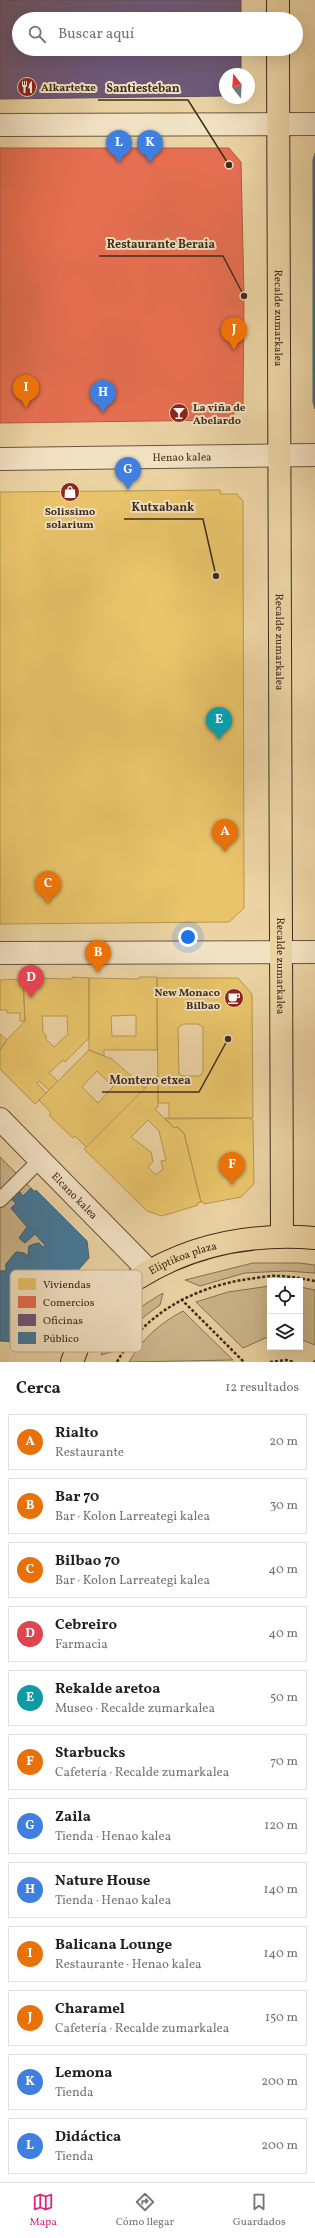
<!DOCTYPE html>
<html lang="es">
<meta charset="utf-8">
<style>
:root{--surface:#fff;--page:#f2f2f2;--text:#202124;--muted:#757577;--line:#e0e0e0;--accent:#db2777}
body{margin:0;font-family:Vollkorn,serif;background:var(--page);color:var(--text)}
.controls{position:absolute;right:12px;bottom:12px;display:grid;overflow:hidden;border-radius:0px;box-shadow:0 4px 16px #0002}
.controls button{width:36px;height:36px;display:grid;place-items:center;padding:0;border:0;border-bottom:1px solid var(--line);background:var(--surface);color:var(--text);font:20px sans-serif}
.compass{position:absolute;left:219px;top:68px;width:36px;height:36px;border-radius:50%;background:var(--surface);box-shadow:0 4px 16px #0002;rotate:343deg}
.you{position:absolute;left:188px;top:937px;width:14px;height:14px;margin:-10px;border:3px solid #fff;border-radius:50%;background:#1a73e8;box-shadow:0 0 0 6px #1a73e833}
.badge{display:grid;place-items:center;width:26px;height:26px;border-radius:50%;background:var(--accent);color:#fff;font-size:13px;font-weight:700}
.pin{position:absolute;translate:-50% -33px;filter:drop-shadow(0 1px 2px #0008)}
.pin::after{content:'';position:absolute;top:21px;width:14px;height:12px;background:inherit;clip-path:polygon(0 0,100% 0,50% 100%)}
.list{margin:0;padding:0;list-style:none}
h2{display:flex;justify-content:space-between;align-items:center;height:52px;margin:0;padding:0 16px;font-size:17px}
h2 small{font-size:13px;font-weight:400;color:var(--muted)}
.list li{display:grid;grid-template-columns:26px 1fr auto;gap:12px;align-items:center;box-sizing:border-box;height:56px;margin:0 8px 8px;padding:0 8px;border:1px solid var(--line);border-radius:0px}
.list b{display:block;font-size:15px;white-space:nowrap}
.list p{margin:0;font-size:13px;white-space:nowrap;color:var(--muted)}
.list em{font-size:13px;font-style:normal;color:var(--muted)}
.icon{flex:none;width:22px;height:22px;fill:none;stroke:currentColor;stroke-width:2;stroke-linecap:round;stroke-linejoin:round}
.map{position:relative;flex:none;width:315px;height:1362px;overflow:hidden}
.search{position:absolute;background:var(--surface);box-shadow:0 4px 16px #0002;left:12px;right:12px;top:12px;height:44px;display:flex;align-items:center;gap:10px;box-sizing:border-box;padding:0 14px;border-radius:22px;color:var(--muted);font-size:15px}
.sheet{height:820px;background:var(--surface)}
nav{display:flex;justify-content:space-around;align-items:center;box-sizing:border-box;height:56px;border-top:1px solid var(--line);background:var(--surface);font-size:11px;color:var(--muted)}
nav a{display:grid;justify-items:center;gap:2px}
nav .on{color:var(--accent)}
.map>svg:first-child{display:block}
</style>
<div class="map">
<svg width="315" height="1362" viewBox="0 0 315 1362">
<rect width="100%" height="100%" fill="#ebd3a4"/>
<filter id="stains"><feTurbulence type="fractalNoise" baseFrequency=".005" numOctaves="4"/><feColorMatrix values="0 0 0 0 .2 0 0 0 0 .09 0 0 0 0 .02 0 0 0 .5 -.17"/></filter>
<radialGradient id="worn" r=".72"><stop offset=".6" stop-color="#630" stop-opacity="0"/><stop offset="1" stop-color="#630" stop-opacity=".3"/></radialGradient>
<path fill="#cdb78d" stroke="#857255" d="M 0,1157 L 31,1188 L 23,1196 L 19,1192 L 11,1199 L 16,1203 L 11,1208 L 27,1227 L 19,1238 L 25,1243 L 35,1234 L 45,1245 L 43,1247 L 39,1243 L 29,1246 L 28,1255 L 31,1259 L 24,1253 L 16,1252 L 6,1264 L 6,1271 L 0,1271 Z
M 253,1263 L 299,1263 L 315,1265 L 315,1273 L 285,1271 L 245,1273 L 200,1286 L 185,1280 Z
M 270,1286 L 270,1336 L 243,1348 L 196,1302 L 228,1292 Z
M 300,1287 L 315,1290 L 315,1345 L 300,1339 Z
M 163,1293 L 160,1305 C 141,1318 127,1331 115,1351 L 101,1355 C 113,1326 137,1308 163,1293 Z
M 183,1311 L 233,1360 L 129,1362 C 142,1339 160,1323 183,1311 Z"/>
<path fill="#e9c46a" stroke="#b59753" fill-rule="evenodd" d="M 220,490 L 221,494 L 237,494 L 243,501 L 244,908 L 229,922 L 0,924 L 0,492 Z
M 72,977 L 89,978 L 89,1038 L 65,1062 L 63,1060 L 49,1073 L 58,1081 L 49,1090 L 39,1081 L 37,1083 L 46,1093 L 35,1104 L 0,1069 L 0,1050 L 3,1046 L 2,1045 L 25,1021 L 23,978 L 72,979 ZM 42,1016 L 67,1016 L 68,1034 L 54,1047 L 45,1038 L 47,1037 L 43,1032 Z
M 139,977 L 157,977 L 157,1050 L 104,1050 L 104,1056 L 89,1050 L 89,978 L 139,979 ZM 136,1015 L 136,1036 L 112,1036 L 111,1016 Z
M 157,978 L 238,978 L 252,994 L 253,1118 L 169,1119 L 169,1103 L 158,1103 ZM 183,1024 L 198,1024 L 203,1027 L 203,1072 L 200,1076 L 182,1076 L 179,1073 L 178,1028 Z
M 23,979 L 25,1021 L 20,1021 L 20,1013 L 7,1013 L 7,1010 L 0,1010 L 0,980 Z
M 0,1034 L 7,1040 L 0,1050 Z
M 89,1050 L 112,1059 L 145,1088 L 86,1147 L 75,1136 L 73,1138 L 49,1115 L 51,1113 L 39,1100 ZM 97,1071 L 113,1087 L 98,1103 L 82,1087 Z
M 158,1075 L 158,1107 L 155,1109 L 174,1128 L 177,1127 L 184,1133 L 201,1202 L 197,1203 L 198,1205 L 162,1216 L 147,1211 L 84,1149 ZM 148,1120 L 159,1131 L 166,1160 L 161,1161 L 163,1169 L 156,1175 L 148,1167 L 153,1162 L 151,1152 L 131,1137 Z
M 165,1118 L 251,1118 L 251,1120 L 253,1120 L 254,1184 L 241,1197 L 204,1204 L 203,1202 L 201,1202 L 184,1133 L 177,1127 L 174,1128 Z"/>
<path fill="#e76f51" stroke="#b45b41" d="M 0,148 L 229,148 L 241,162 L 244,296 L 243,406 L 227,420 L 0,423 Z"/>
<path fill="#6d597a" stroke="#5f4c5e" d="M 0,0 L 241,0 L 241,19 L 19,19 L 19,49 L 241,49 L 241,74 L 225,74 L 224,96 L 0,99 Z"/>
<path fill="#457b9d" stroke="#436477" d="M 315,153 L 315,409 L 313,402 L 313,160 Z
M 31,1188 L 35,1192 L 36,1190 L 87,1241 L 89,1258 L 64,1286 L 60,1291 L 63,1293 L 55,1306 L 51,1305 L 37,1329 L 38,1335 L 26,1343 L 24,1342 L 21,1344 L 19,1342 L 0,1341 L 0,1271 L 6,1271 L 6,1264 L 16,1252 L 24,1253 L 31,1259 L 28,1255 L 29,1246 L 34,1244 L 39,1243 L 43,1247 L 45,1245 L 35,1234 L 25,1243 L 19,1238 L 27,1227 L 11,1208 L 16,1203 L 11,1199 L 19,1191 L 23,1196 Z"/>
<g fill="none" stroke-linecap="round" stroke-linejoin="round">
<defs>
<path id="service" d="M 0,1200 L 40,1160"/>
<g id="minor">
<path d="M 0,125 L 315,124"/>
<path id="s1" d="M 0,459 L 315,455"/>
<path d="M 0,953 L 315,952"/>
<path id="s2" d="M 0,1119 L 149,1271"/>
</g>
<g id="primary">
<path d="M 278,0 L 278,19"/>
<path id="s3" d="M 278,49 L 282,1235"/>
<path id="s4" d="M 72,1362 C 78,1344 88,1323 100,1308 C 111,1295 124,1287 138,1278 C 192,1244 252,1233 315,1238"/>
</g>
</defs>
<use href="#service" stroke="#68563f" stroke-width="16"/>
<use href="#minor" stroke="#68563f" stroke-width="24"/>
<use href="#primary" stroke="#3d2d1d" stroke-width="24"/>
<path stroke="#3d2d1d" stroke-width="2.5" stroke-dasharray="3 2" stroke-linecap="butt" d="M 181,1299 L 244,1362
M 117,1362 C 144,1313 195,1287 248,1279 C 258,1278 269,1275 279,1276 C 291,1276 303,1279 315,1281
M 270,1362 L 286,1360 L 294,1362
M 314,1362 L 315,1361"/>
<use href="#service" stroke="#f2e2c4" stroke-width="14"/>
<use href="#minor" stroke="#f2e2c4" stroke-width="22"/>
<use href="#primary" stroke="#ebd3a4" stroke-width="22"/>
</g>
<defs>
<symbol id="restaurant-disc" viewBox="-11 -11 22 22"><circle r="9.5" fill="#8f2418" stroke="#f2e2c4"/><path d="M-5-6h1v4h1v-4h1v4h1v-4h1v5L-1.5 .5V6h-2V.5L-5-1ZM5-6V6H3V1.5H1.5Q1.5-4 5-6Z" fill="#fff"/></symbol>
<symbol id="bar-disc" viewBox="-11 -11 22 22"><circle r="9.5" fill="#8f2418" stroke="#f2e2c4"/><path d="M-6-5H6L.8 .8V4.5H3.5V6h-7V4.5H-.8V.8Z" fill="#fff"/></symbol>
<symbol id="shop-disc" viewBox="-11 -11 22 22"><circle r="9.5" fill="#8f2418" stroke="#f2e2c4"/><path d="M-5-2.5h2.3a2.7 3.5 0 0 1 5.4 0H5L5.5 6h-11ZM-1.5-2.5h3a1.5 2.3 0 0 0-3 0Z" fill="#fff"/></symbol>
<symbol id="cafe-disc" viewBox="-11 -11 22 22"><circle r="9.5" fill="#8f2418" stroke="#f2e2c4"/><path d="M-5.5-4.5H6V0H3Q3 3.5 0 3.5H-2.5Q-5.5 3.5-5.5 0ZM3-3.2v2h1.7v-2ZM-6 4.5H4V6H-6Z" fill="#fff"/></symbol>
</defs>
<g fill-rule="evenodd">
<use href="#restaurant-disc" x="16" y="76" width="22" height="22"/>
<use href="#bar-disc" x="168" y="402" width="22" height="22"/>
<use href="#shop-disc" x="59" y="481" width="22" height="22"/>
<use href="#cafe-disc" x="223" y="987" width="22" height="22"/>
</g>
<g text-anchor="middle" stroke-width="4" stroke-linejoin="round" paint-order="stroke">
<g font-size="11" font-weight="bold" fill="#3d2d1d" stroke="#f2e2c4" text-anchor="start">
<text x="41" y="91">Alkartetxe</text>
<text x="193" y="411">La viña de<tspan x="193" dy="13">Abelardo</tspan></text>
<text x="70" y="515" text-anchor="middle">Solissimo<tspan x="70" dy="13">solarium</tspan></text>
<text x="220" y="996" text-anchor="end">New Monaco<tspan x="220" dy="13">Bilbao</tspan></text>
</g>
<g font-size="11" fill="#3d2d1d" stroke="#f2e2c4">
<text dy="4" stroke="none"><textPath href="#s3" startOffset="269">Recalde zumarkalea</textPath></text>
<text dy="4" stroke="none"><textPath href="#s1" startOffset="182">Henao kalea</textPath></text>
<text dy="4" stroke="none"><textPath href="#s3" startOffset="593">Recalde zumarkalea</textPath></text>
<text dy="4" stroke="none"><textPath href="#s3" startOffset="917">Recalde zumarkalea</textPath></text>
<text dy="4" stroke="none"><textPath href="#s2" startOffset="107">Elcano kalea</textPath></text>
<text dy="4" stroke="none"><textPath href="#s4" startOffset="159">Eliptikoa plaza</textPath></text>
</g>
</g>
<rect x="10" y="1270" width="132" height="82" rx="6" fill="#f2e2c4" stroke="#bcac92" stroke-width="1"/>
<rect x="18" y="1278" width="18" height="12" fill="#e9c46a"/>
<rect x="18" y="1296" width="18" height="12" fill="#e76f51"/>
<rect x="18" y="1314" width="18" height="12" fill="#6d597a"/>
<rect x="18" y="1332" width="18" height="12" fill="#457b9d"/>
<g font-size="11" fill="#3d2d1d">
<text x="43" y="1288">Viviendas</text>
<text x="43" y="1306">Comercios</text>
<text x="43" y="1324">Oficinas</text>
<text x="43" y="1342">Público</text>
</g>
<path fill="none" stroke="#3d2d1d" stroke-width="1.5" d="M229 165L188 100H98M244 296L223 256H99M216 576L203 519H124M228 1039L199 1092H102"/>
<g fill="#3d2d1d" stroke="#f2e2c4" stroke-width="1.5">
<circle cx="229" cy="165" r="4"/>
<circle cx="244" cy="296" r="4"/>
<circle cx="216" cy="576" r="4"/>
<circle cx="228" cy="1039" r="4"/>
</g>
<g font-size="12" text-anchor="middle" font-weight="bold" fill="#3d2d1d" stroke="#f2e2c4" stroke-width="4" stroke-linejoin="round" paint-order="stroke">
<text x="143" y="92">Santiesteban</text>
<text x="161" y="248">Restaurante Beraia</text>
<text x="163" y="511">Kutxabank</text>
<text x="150" y="1084">Montero etxea</text>
</g>
<rect width="100%" height="100%" filter="url(#stains)"/>
<rect width="100%" height="100%" fill="url(#worn)"/>
</svg>
<div class="controls">
<button><svg class="icon" aria-label="locate" viewBox="0 0 24 24"><circle cx="12" cy="12" r="6"/><path d="M12 2v4M12 18v4M2 12h4M18 12h4"/></svg></button>
<button><svg class="icon" aria-label="layers" viewBox="0 0 24 24"><path d="M12 4l9 5-9 5-9-5zM3 14l9 5 9-5"/></svg></button>
</div>
<svg class="compass" viewBox="-18 -18 36 36"><path d="M0-13l5 13h-10z" fill="#e53935"/><path d="M0 13l5-13h-10z" fill="#757577"/></svg>
<div class="you"></div>
<div class="pin badge" style="left:225px;top:852px;background:#e8710a">A</div>
<div class="pin badge" style="left:98px;top:973px;background:#e8710a">B</div>
<div class="pin badge" style="left:48px;top:904px;background:#e8710a">C</div>
<div class="pin badge" style="left:31px;top:998px;background:#e0444e">D</div>
<div class="pin badge" style="left:219px;top:740px;background:#0f9aa8">E</div>
<div class="pin badge" style="left:232px;top:1185px;background:#e8710a">F</div>
<div class="pin badge" style="left:128px;top:490px;background:#3f7fe0">G</div>
<div class="pin badge" style="left:103px;top:413px;background:#3f7fe0">H</div>
<div class="pin badge" style="left:26px;top:408px;background:#e8710a">I</div>
<div class="pin badge" style="left:234px;top:350px;background:#e8710a">J</div>
<div class="pin badge" style="left:150px;top:163px;background:#3f7fe0">K</div>
<div class="pin badge" style="left:119px;top:163px;background:#3f7fe0">L</div>
<div class="search"><svg class="icon" aria-label="search" viewBox="0 0 24 24"><circle cx="10" cy="10" r="6"/><path d="M15 15l6 6"/></svg>Buscar aquí</div>
</div>
<section class="sheet">
<h2>Cerca<small>12 resultados</small></h2>
<ul class="list">
<li><span class="badge" style="background:#e8710a">A</span><div><b>Rialto</b><p>Restaurante</p></div><em>20 m</em></li>
<li><span class="badge" style="background:#e8710a">B</span><div><b>Bar 70</b><p>Bar · Kolon Larreategi kalea</p></div><em>30 m</em></li>
<li><span class="badge" style="background:#e8710a">C</span><div><b>Bilbao 70</b><p>Bar · Kolon Larreategi kalea</p></div><em>40 m</em></li>
<li><span class="badge" style="background:#e0444e">D</span><div><b>Cebreiro</b><p>Farmacia</p></div><em>40 m</em></li>
<li><span class="badge" style="background:#0f9aa8">E</span><div><b>Rekalde aretoa</b><p>Museo · Recalde zumarkalea</p></div><em>50 m</em></li>
<li><span class="badge" style="background:#e8710a">F</span><div><b>Starbucks</b><p>Cafetería · Recalde zumarkalea</p></div><em>70 m</em></li>
<li><span class="badge" style="background:#3f7fe0">G</span><div><b>Zaila</b><p>Tienda · Henao kalea</p></div><em>120 m</em></li>
<li><span class="badge" style="background:#3f7fe0">H</span><div><b>Nature House</b><p>Tienda · Henao kalea</p></div><em>140 m</em></li>
<li><span class="badge" style="background:#e8710a">I</span><div><b>Balicana Lounge</b><p>Restaurante · Henao kalea</p></div><em>140 m</em></li>
<li><span class="badge" style="background:#e8710a">J</span><div><b>Charamel</b><p>Cafetería · Recalde zumarkalea</p></div><em>150 m</em></li>
<li><span class="badge" style="background:#3f7fe0">K</span><div><b>Lemona</b><p>Tienda</p></div><em>200 m</em></li>
<li><span class="badge" style="background:#3f7fe0">L</span><div><b>Didáctica</b><p>Tienda</p></div><em>200 m</em></li>
</ul>
</section>
<nav>
<a class="on"><svg class="icon" aria-label="map" viewBox="0 0 24 24"><path d="M3 6l6-2 6 2 6-2v14l-6 2-6-2-6 2zM9 4v14M15 6v14"/></svg>Mapa</a>
<a><svg class="icon" aria-label="directions" viewBox="0 0 24 24"><path d="M12 3l9 9-9 9-9-9zM9 14v-3h6M13 9l2 2-2 2"/></svg>Cómo llegar</a>
<a><svg class="icon" aria-label="saved" viewBox="0 0 24 24"><path d="M7 4h10v16l-5-4-5 4z"/></svg>Guardados</a>
</nav>
